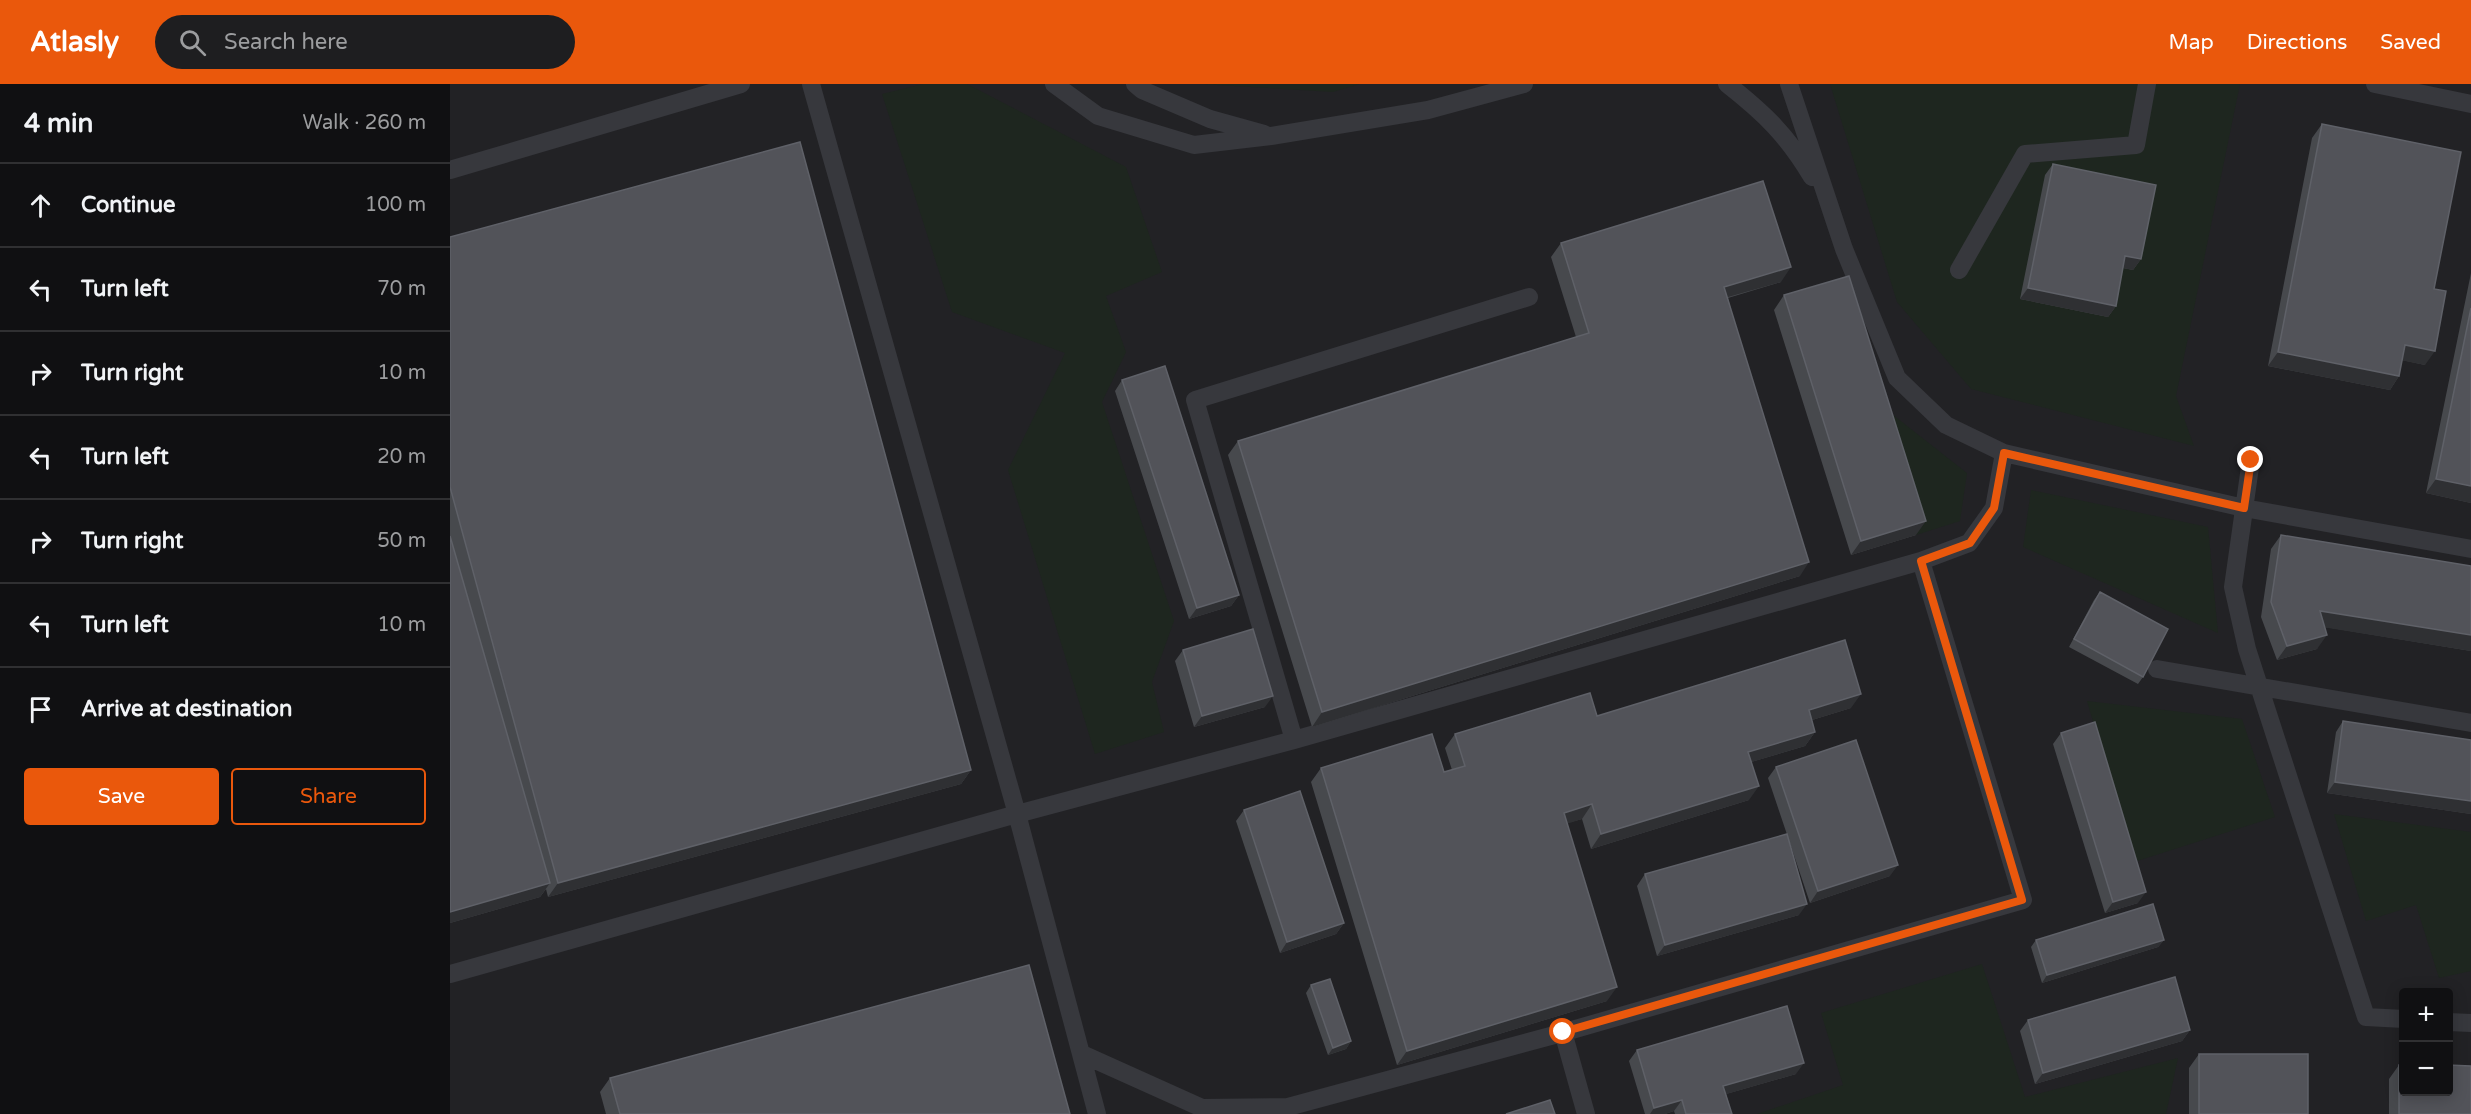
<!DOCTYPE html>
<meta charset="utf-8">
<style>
:root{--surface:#101012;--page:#1e1e20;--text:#f1f3f6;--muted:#9c9d9f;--line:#303032;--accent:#ea580c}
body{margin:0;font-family:"Varela Round",sans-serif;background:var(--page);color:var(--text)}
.controls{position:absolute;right:18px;bottom:18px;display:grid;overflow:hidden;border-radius:6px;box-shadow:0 3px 15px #0003}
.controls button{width:54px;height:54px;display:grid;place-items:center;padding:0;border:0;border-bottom:2px solid var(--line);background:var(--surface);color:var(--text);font:30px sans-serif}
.stop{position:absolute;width:18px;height:18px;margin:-14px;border:4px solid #ea580c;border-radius:50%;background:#fff}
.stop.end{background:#ea580c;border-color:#fff;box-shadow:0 2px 6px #0008}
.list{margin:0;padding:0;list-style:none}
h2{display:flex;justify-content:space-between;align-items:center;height:78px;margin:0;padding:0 24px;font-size:26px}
h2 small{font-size:20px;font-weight:400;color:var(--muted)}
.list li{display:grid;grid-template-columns:39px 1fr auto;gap:18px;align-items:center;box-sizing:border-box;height:84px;padding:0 24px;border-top:2px solid var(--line)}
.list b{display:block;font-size:22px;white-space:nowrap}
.list em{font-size:20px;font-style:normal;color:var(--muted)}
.actions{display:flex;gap:12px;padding:18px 24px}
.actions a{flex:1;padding:14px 0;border:2px solid var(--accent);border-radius:6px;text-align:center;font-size:21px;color:var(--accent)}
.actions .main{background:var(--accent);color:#fff}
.icon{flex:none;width:33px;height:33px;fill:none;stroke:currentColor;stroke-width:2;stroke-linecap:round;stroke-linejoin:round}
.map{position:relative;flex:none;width:2021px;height:1030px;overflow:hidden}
header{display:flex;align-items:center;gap:36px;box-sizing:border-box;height:84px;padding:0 30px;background:var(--accent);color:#fff}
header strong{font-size:28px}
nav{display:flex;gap:33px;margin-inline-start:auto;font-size:21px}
.search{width:420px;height:54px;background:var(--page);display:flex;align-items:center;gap:15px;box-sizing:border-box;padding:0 21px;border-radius:33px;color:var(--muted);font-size:22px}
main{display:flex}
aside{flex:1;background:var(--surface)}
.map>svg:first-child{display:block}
</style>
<header>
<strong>Atlasly</strong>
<div class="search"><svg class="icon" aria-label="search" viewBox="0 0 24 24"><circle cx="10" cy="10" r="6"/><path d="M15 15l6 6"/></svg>Search here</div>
<nav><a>Map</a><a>Directions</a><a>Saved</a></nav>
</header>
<main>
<aside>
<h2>4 min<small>Walk · 260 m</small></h2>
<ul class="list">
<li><svg class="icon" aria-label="ahead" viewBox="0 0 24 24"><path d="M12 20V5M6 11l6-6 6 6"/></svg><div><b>Continue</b></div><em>100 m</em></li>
<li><svg class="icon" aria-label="left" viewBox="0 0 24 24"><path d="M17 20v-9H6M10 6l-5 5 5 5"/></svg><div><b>Turn left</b></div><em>70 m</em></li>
<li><svg class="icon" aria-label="right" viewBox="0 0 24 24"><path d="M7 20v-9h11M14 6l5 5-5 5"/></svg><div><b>Turn right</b></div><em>10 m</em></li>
<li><svg class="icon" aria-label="left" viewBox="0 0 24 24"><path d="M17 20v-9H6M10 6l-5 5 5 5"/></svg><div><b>Turn left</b></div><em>20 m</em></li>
<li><svg class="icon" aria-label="right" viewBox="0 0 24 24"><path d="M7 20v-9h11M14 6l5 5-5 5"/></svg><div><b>Turn right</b></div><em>50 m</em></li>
<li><svg class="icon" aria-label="left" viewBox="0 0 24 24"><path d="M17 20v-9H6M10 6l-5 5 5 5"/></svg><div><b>Turn left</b></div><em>10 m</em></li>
<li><svg class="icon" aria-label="arrive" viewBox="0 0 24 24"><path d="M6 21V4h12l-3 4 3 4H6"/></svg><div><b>Arrive at destination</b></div></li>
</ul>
<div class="actions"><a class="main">Save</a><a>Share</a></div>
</aside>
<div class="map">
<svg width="2021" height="1030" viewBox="0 0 2021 1030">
<rect width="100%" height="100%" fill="#161618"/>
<path fill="#222225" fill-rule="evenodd" d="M 0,0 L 2021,0 L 2021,1030 L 0,1030 ZM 1954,908 L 1998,908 L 1998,1008 L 1954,1008 Z"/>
<path fill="#1e261f" d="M 473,0 L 517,0 L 676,83 L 712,188 L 656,212 L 676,268 L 652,318 L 724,537 L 702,598 L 714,648 L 645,670 L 558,386 L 615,269 L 502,228 L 432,10 Z
M 750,0 L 910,0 L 883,8 Z
M 1380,0 L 1790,0 L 1726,312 L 1744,362 L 1521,305 L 1447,218 Z
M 1424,316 L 1517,389 L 1510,437 L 1466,451 Z
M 1581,406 L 1758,443 L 1768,549 L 1573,463 Z
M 1637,617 L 1792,635 L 1825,733 L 1684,778 Z
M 1884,730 L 2021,748 L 2021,887 L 1989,894 L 1966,821 L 1916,837 Z
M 1532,880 L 1575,1013 L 1728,974 L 1716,1030 L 1307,1030 L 1393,1001 L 1371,929 Z"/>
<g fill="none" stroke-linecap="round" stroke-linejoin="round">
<path stroke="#37383d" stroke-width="18" d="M 361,0 L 567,730 L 844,656 L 1471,477 L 1519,459 L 1544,424 L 1554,369
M 604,0 L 648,32 L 744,61 L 821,52 L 978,26 L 1074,0
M 685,0 L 692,6 L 760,35 L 814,50
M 1277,0 C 1314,29 1337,51 1362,93
M 1339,0 L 1394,165 L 1447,294 L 1496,341 L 1554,369 L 1794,424 L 2021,465
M 1925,0 L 2021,20
M 0,86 L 291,0
M 1509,186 L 1575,70 L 1686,61 L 1697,0
M 1801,376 L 1783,503 L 1797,565 L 1916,933 L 1954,935
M 1707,585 L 2021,639
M 844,656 L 745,316 L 1079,213
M 0,890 L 567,730 L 647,1030
M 1998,938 L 2021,939
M 1113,948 L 1136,1030
M 632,970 L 752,1024 L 838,1023 L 1108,950 L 1573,816 L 1471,477"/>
</g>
<path fill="#47494d" d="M 1872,40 L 1984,205 L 1975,281 L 1952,276 L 1949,292 L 1940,306 L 1818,282 L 1862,54 Z
M 1603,80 L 1691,175 L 1683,186 L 1673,184 L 1666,222 L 1658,233 L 1570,215 L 1595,91 Z
M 0,153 L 521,686 L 511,700 L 98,813 L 96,805 L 90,813 L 0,839 Z
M 1111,159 L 1331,198 L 1278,214 L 1350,492 L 862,643 L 778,371 L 788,357 L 1126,253 L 1101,173 Z
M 2021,189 L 2021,419 L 1976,409 Z
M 1334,211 L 1466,451 L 1401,471 L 1324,226 Z
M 672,296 L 789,511 L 781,522 L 739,535 L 665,307 Z
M 1831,451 L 2021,482 L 2021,567 L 1875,543 L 1867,565 L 1827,576 L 1811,533 L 1821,465 Z
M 1650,508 L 1693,593 L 1688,600 L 1619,563 L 1644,516 Z
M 733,566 L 815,623 L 744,643 L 725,577 Z
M 1401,624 L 1362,636 L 1365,648 L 1355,662 L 1301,678 L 1299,716 L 1141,765 L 1132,735 L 1117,739 L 1157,917 L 947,981 L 861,698 L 871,684 L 994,688 L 1002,686 L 995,664 L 1005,650 Z
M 1893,637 L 2021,656 L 2021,730 L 1877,709 L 1886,648 Z
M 1611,649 L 1688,819 L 1655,829 L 1603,660 Z
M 1326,683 L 1440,792 L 1360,819 L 1318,694 Z
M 794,726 L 894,839 L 886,850 L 830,869 L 786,737 Z
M 1195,790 L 1349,831 L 1207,872 L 1187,802 Z
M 1586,856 L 1714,856 L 1708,863 L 1592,899 L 1581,863 Z
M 861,901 L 901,957 L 896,965 L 878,971 L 856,909 Z
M 1578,936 L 1740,946 L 1732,957 L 1585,1000 L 1570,947 Z
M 1187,966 L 1346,990 L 1276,1010 L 1282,1030 L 1225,1030 L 1224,1027 L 1215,1030 L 1195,1030 L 1179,977 Z
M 1749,970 L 1858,1030 L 1739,1030 L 1739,984 Z
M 1949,981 L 2021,1030 L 1939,1030 L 1939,995 Z
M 160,994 L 620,1030 L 156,1030 L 150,1008 Z"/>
<path fill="#2f3033" d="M 1675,172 L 1691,175 L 1683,186 L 1668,183 Z
M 1341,183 L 1331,198 L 1264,217 L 1274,203 Z
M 1578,204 L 1666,222 L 1658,233 L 1570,215 Z
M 1955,261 L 1985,267 L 1975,281 L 1945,275 Z
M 1828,268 L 1949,292 L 1940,306 L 1818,282 Z
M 1986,395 L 2021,402 L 2021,419 L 1976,409 Z
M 1476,437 L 1466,451 L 1401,471 L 1411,457 Z
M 1359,478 L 1350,492 L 862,643 L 872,628 Z
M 789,511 L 781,522 L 739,535 L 747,524 Z
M 1870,527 L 2021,551 L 2021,567 L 1860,541 Z
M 1877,551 L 1867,565 L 1827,576 L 1837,562 Z
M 1411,610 L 1401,624 L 1349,640 L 1359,626 Z
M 823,612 L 815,623 L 744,643 L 752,632 Z
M 1365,648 L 1355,662 L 1288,682 L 1298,668 Z
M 521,686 L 511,700 L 98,813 L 108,799 Z
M 1885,698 L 2021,717 L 2021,730 L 1877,709 Z
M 1309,702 L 1299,716 L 1141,765 L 1151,750 Z
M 1142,720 L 1132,735 L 1104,744 L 1114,729 Z
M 1448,781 L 1440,792 L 1360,819 L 1368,807 Z
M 100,799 L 90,813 L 0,839 L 0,828 Z
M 1696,808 L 1688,819 L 1655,829 L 1663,818 Z
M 1357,820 L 1349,831 L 1207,872 L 1215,861 Z
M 894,839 L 886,850 L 830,869 L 837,858 Z
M 1714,856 L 1708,863 L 1592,899 L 1597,891 Z
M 1167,903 L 1157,917 L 947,981 L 957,967 Z
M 1740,946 L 1732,957 L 1585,1000 L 1593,989 Z
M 901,957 L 896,965 L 878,971 L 883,964 Z
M 1354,979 L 1346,990 L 1266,1013 L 1273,1002 Z
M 1232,1016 L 1224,1027 L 1215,1030 L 1200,1030 L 1204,1024 Z"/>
<path fill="#525359" stroke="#5f6168" stroke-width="1.5" d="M 1872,40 L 2011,68 L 1984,205 L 1996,207 L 1985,267 L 1955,261 L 1949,292 L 1828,268 Z
M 350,58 L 521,686 L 108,799 L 0,403 L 0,153 Z
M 1603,80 L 1706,101 L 1691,175 L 1675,172 L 1666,222 L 1578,204 Z
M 1313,97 L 1341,183 L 1274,203 L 1359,478 L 872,628 L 788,357 L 1139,249 L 1111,159 Z
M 1399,192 L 1476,437 L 1411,457 L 1334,211 Z
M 2021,224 L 2021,402 L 1986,395 Z
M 715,282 L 789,511 L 747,524 L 672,296 Z
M 1831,451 L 2021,482 L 2021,551 L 1870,527 L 1877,551 L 1837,562 L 1821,518 Z
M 0,452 L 100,799 L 0,828 Z
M 1650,508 L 1718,545 L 1693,593 L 1624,555 Z
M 803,545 L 823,612 L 752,632 L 733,566 Z
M 1395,556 L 1411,610 L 1359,626 L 1365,648 L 1298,668 L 1309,702 L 1151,750 L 1142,720 L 1114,729 L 1167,903 L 957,967 L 871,684 L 982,650 L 994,688 L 1015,682 L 1005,650 L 1140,609 L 1147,632 Z
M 1893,637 L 2021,656 L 2021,717 L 1885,698 Z
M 1645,638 L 1696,808 L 1663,818 L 1611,649 Z
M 1406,656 L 1448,781 L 1368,807 L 1326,683 Z
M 850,707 L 894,839 L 837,858 L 794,726 Z
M 1337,750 L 1357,820 L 1215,861 L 1195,790 Z
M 1703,820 L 1714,856 L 1597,891 L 1586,856 Z
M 579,881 L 620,1030 L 170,1030 L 160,994 Z
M 1725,893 L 1740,946 L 1593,989 L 1578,936 Z
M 880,895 L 901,957 L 883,964 L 861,901 Z
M 1337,922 L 1354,979 L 1273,1002 L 1282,1030 L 1236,1030 L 1232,1016 L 1204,1024 L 1187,966 Z
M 1749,970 L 1858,970 L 1858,1030 L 1749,1030 Z
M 1949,981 L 1953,981 L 1953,1008 L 1998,1008 L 1998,981 L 2021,982 L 2021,1030 L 1949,1030 Z
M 1100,1016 L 1105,1030 L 1056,1030 Z"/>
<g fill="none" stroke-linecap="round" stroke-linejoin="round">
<path stroke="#ea580c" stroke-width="8" d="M 1113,948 L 1572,816 L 1471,477 L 1520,459 L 1544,424 L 1554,369 L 1794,424 L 1801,376"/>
</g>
</svg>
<div class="controls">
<button>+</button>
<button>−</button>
</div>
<div class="stop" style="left:1113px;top:948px"></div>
<div class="stop end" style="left:1801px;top:376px"></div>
</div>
</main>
